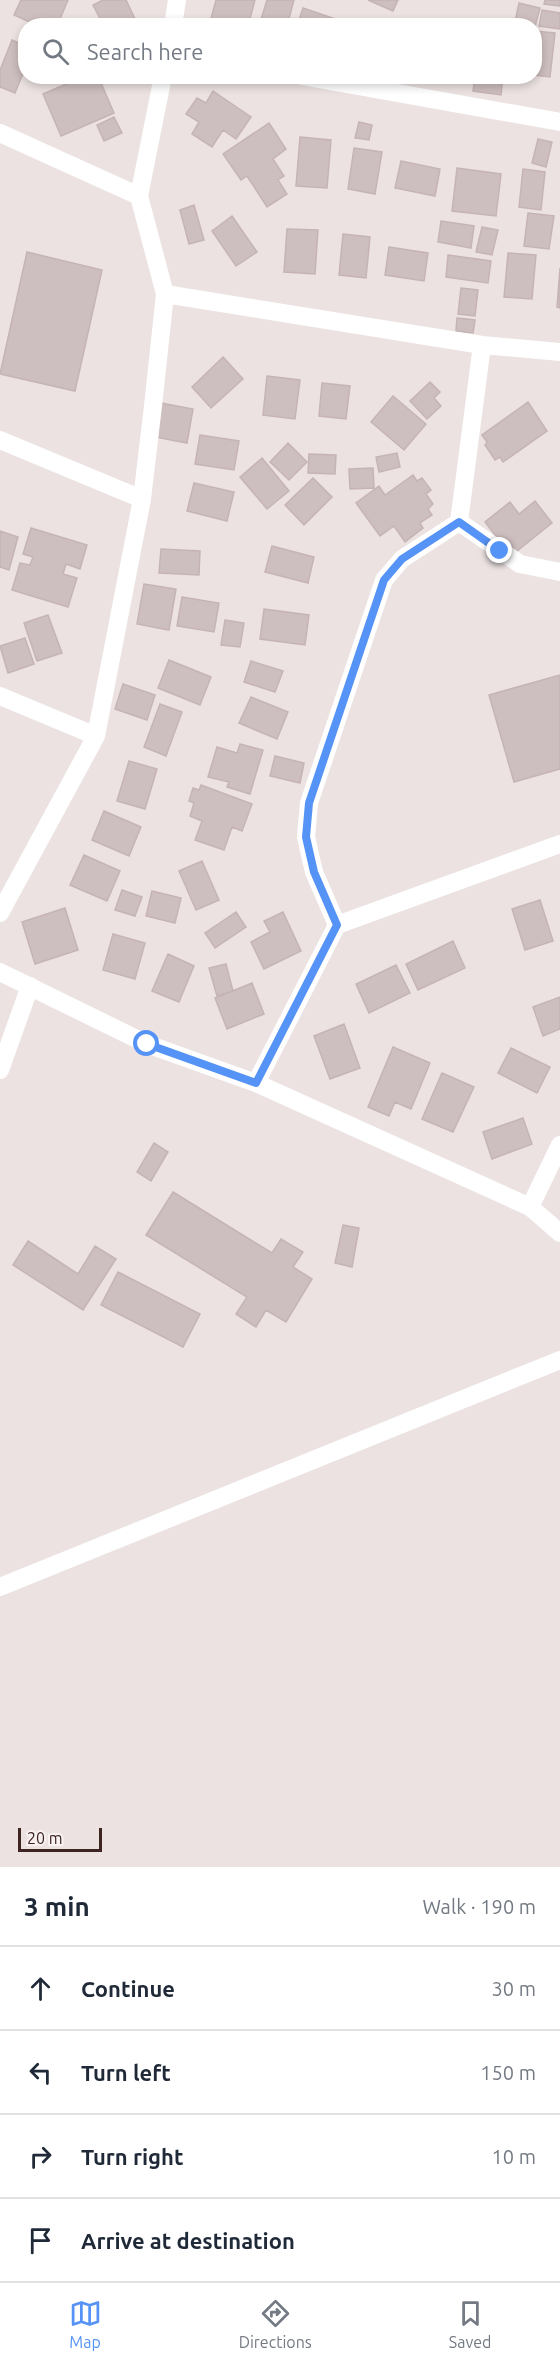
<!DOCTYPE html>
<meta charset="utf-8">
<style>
:root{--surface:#fff;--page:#f6f6f7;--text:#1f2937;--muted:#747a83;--line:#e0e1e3;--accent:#5693f6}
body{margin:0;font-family:Ubuntu,sans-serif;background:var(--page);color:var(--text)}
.scale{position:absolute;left:18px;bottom:15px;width:84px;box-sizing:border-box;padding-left:6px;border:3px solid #3e2421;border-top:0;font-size:16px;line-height:21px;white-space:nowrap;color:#3e2421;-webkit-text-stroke:4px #f9f2f3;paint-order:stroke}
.stop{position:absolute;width:18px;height:18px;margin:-14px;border:4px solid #5693f6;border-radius:50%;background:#fff}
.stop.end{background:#5693f6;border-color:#fff;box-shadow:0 2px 6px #0008}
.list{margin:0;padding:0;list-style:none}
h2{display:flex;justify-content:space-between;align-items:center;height:78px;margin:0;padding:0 24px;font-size:26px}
h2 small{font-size:20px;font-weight:400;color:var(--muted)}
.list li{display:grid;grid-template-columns:39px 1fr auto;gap:18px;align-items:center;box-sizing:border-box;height:84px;padding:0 24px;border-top:2px solid var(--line)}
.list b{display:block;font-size:22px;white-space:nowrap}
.list em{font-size:20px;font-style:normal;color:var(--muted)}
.icon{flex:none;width:33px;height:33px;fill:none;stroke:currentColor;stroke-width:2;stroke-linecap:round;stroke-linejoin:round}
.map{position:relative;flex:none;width:560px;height:1867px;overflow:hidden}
.search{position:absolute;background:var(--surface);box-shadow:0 3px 9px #0003;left:18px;right:18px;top:18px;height:66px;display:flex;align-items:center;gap:15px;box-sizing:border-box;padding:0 21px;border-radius:24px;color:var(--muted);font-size:22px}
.sheet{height:414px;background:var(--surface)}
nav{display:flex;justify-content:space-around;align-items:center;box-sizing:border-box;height:84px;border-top:2px solid var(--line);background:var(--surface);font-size:16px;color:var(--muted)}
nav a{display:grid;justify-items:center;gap:3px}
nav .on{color:var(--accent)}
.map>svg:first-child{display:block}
</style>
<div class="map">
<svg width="560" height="1867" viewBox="0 0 560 1867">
<rect width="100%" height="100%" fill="#ece2e2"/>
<path fill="#cdbebf" stroke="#c6b4b5" stroke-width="1.5" d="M 21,0 L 68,0 L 57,26 L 38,26 L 14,15 Z
M 103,0 L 126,0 L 137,23 L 133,26 L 104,26 L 93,5 Z
M 216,0 L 255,0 L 248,26 L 209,26 Z
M 267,0 L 294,0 L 287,26 L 259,26 Z
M 368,0 L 398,0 L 393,11 Z
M 545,0 L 560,0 L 560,6 L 544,4 Z
M 519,3 L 540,8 L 535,27 L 515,22 Z
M 303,8 L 356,26 L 297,26 Z
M 542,10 L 560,13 L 560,29 L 539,26 Z
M 534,31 L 555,33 L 550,77 L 534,75 Z
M 12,40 L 26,46 L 26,66 L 15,93 L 0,87 L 0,70 Z
M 85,76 L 98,76 L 114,113 L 61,136 L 43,94 Z
M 475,76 L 503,76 L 501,95 L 473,91 Z
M 213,91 L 251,117 L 236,139 L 223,130 L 212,147 L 192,134 L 199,122 L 186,114 L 197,98 L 206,103 Z
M 114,117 L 122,133 L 104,141 L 97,125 Z
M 359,122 L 372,125 L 369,140 L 355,138 Z
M 269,123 L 286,149 L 273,159 L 284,176 L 278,180 L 287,194 L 267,207 L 247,176 L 241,180 L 223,154 Z
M 300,137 L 331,140 L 327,188 L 296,186 Z
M 538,139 L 552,142 L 546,167 L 532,163 Z
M 354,148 L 382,152 L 375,194 L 348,189 Z
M 401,161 L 440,169 L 435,196 L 395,188 Z
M 457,168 L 501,174 L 496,216 L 452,211 Z
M 523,169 L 545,172 L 541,210 L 519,207 Z
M 194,205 L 204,240 L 189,244 L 180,210 Z
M 528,213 L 554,216 L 549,249 L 524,246 Z
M 232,216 L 257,252 L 236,266 L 212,231 Z
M 441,221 L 474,226 L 471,248 L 438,242 Z
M 482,227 L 498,230 L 492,255 L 476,252 Z
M 287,229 L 318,230 L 315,274 L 284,272 Z
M 343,234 L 370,237 L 366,278 L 339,275 Z
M 389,247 L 428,253 L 424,281 L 385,275 Z
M 27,252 L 102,270 L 75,391 L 0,374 Z
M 508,253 L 536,255 L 532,299 L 504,297 Z
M 448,255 L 491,261 L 488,283 L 446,277 Z
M 560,268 L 560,308 L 557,307 Z
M 461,288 L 478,290 L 475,316 L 458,314 Z
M 457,318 L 475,320 L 473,333 L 456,331 Z
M 223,357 L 243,379 L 211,408 L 192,387 Z
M 267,376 L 300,380 L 295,419 L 263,415 Z
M 430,382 L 440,392 L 434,398 L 441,406 L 427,419 L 410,401 Z
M 322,383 L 350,386 L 346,419 L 319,416 Z
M 393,396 L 426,424 L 404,450 L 371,422 Z
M 528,402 L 547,431 L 503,462 L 500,457 L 495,460 L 485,445 L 487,442 L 482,435 Z
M 161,403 L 193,409 L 187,443 L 155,437 Z
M 200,435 L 239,441 L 234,470 L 195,464 Z
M 288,443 L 307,462 L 289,480 L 270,462 Z
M 397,453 L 400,467 L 379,472 L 376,457 Z
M 309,454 L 336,455 L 335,474 L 308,473 Z
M 262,458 L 289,491 L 267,509 L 240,477 Z
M 373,468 L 374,488 L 350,489 L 349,469 Z
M 413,475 L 417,481 L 422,478 L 431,490 L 426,494 L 433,504 L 428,509 L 432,515 L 420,523 L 423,528 L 405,542 L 394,526 L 380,536 L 356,503 L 379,486 L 385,495 Z
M 313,478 L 332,497 L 304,525 L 285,505 Z
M 194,483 L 234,492 L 227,521 L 187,511 Z
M 535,501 L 552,523 L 511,556 L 485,522 L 510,502 L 519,514 Z
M 31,528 L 87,545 L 80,569 L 66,564 L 63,574 L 77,578 L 68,607 L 12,590 L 20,563 L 30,565 L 33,557 L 23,554 Z
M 0,531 L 18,537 L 9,570 L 0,567 Z
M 272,546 L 314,557 L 308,583 L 265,572 Z
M 161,549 L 200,551 L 199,575 L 159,573 Z
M 144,584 L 176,589 L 169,630 L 137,624 Z
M 182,597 L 219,603 L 214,632 L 177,626 Z
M 264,609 L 309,615 L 305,645 L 260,639 Z
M 48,615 L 62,653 L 37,661 L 24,623 Z
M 225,620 L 244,623 L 240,647 L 221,645 Z
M 25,638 L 34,664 L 8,673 L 0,646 Z
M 169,660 L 211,677 L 200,705 L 158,688 Z
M 251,661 L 283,671 L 275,692 L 244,682 Z
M 560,675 L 560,769 L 514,782 L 489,695 Z
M 123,684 L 155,695 L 147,720 L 115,709 Z
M 251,697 L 288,712 L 277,739 L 239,723 Z
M 160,704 L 182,712 L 166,756 L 144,747 Z
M 240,744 L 263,750 L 250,794 L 227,787 L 229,782 L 208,777 L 217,747 L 237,753 Z
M 275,756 L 304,763 L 300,783 L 270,776 Z
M 129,761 L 157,769 L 145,809 L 117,801 Z
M 201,785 L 252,804 L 242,831 L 232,827 L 224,850 L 195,840 L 202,821 L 190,816 L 194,803 L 189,801 L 193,788 L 199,790 Z
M 104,811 L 141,827 L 129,856 L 92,840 Z
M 84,855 L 120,871 L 107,901 L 70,885 Z
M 202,861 L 219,900 L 196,910 L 179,871 Z
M 122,890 L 142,897 L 135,916 L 115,910 Z
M 152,891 L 181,898 L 175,923 L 146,916 Z
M 540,900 L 553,941 L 525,950 L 512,909 Z
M 65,908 L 78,950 L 35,964 L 22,922 Z
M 236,912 L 246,927 L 215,948 L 205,933 Z
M 283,912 L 301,951 L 264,969 L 251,942 L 270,932 L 264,921 Z
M 113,934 L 145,943 L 135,979 L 103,970 Z
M 453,941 L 465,968 L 418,990 L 406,964 Z
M 168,954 L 194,966 L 179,1002 L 152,991 Z
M 226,964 L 233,991 L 217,996 L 209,968 Z
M 396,965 L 410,993 L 369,1013 L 356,984 Z
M 252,983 L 264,1014 L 227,1029 L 215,998 Z
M 560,997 L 560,1029 L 543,1036 L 533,1007 Z
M 344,1024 L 360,1068 L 330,1079 L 314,1036 Z
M 393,1047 L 430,1063 L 411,1109 L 395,1102 L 389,1116 L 368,1107 Z
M 511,1048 L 550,1067 L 537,1093 L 498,1073 Z
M 442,1073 L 474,1087 L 453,1132 L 422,1119 Z
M 523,1118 L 532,1144 L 492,1159 L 483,1132 Z
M 154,1143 L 168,1152 L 151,1181 L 137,1172 Z
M 173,1192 L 272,1253 L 281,1239 L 303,1252 L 293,1267 L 312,1279 L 286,1322 L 266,1310 L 256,1327 L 236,1314 L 247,1297 L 146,1235 Z
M 343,1225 L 359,1228 L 352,1267 L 335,1263 Z
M 28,1241 L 78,1274 L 95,1246 L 116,1259 L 83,1310 L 13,1265 Z
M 118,1272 L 200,1314 L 183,1347 L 101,1305 Z"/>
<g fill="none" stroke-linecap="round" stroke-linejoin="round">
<path stroke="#fff" stroke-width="18" d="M 173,26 L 177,0
M 302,76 L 560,122
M 0,133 L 139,196
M 165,294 L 482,345 L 560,352
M 0,440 L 142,499
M 459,522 L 482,345
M 459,522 L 520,564 L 560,572
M 0,696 L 96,736
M 0,913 L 96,736 L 142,499 L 153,406 L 165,294 L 139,196 L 163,76
M 337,925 L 314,872 L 306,837 L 309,803 L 384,580 L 402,559 L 459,522
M 0,972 L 147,1044 L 256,1083 L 530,1207 L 560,1233
M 0,1070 L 30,986
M 256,1083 L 337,925 L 560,844
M 530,1207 L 560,1145
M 0,1587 L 560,1360"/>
</g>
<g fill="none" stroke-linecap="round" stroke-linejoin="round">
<path stroke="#5693f6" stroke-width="8" d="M 147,1044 L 256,1083 L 337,925 L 314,872 L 306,837 L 309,803 L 384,580 L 402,559 L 459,522 L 500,551"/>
</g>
</svg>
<div class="scale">20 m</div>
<div class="stop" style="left:147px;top:1044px"></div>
<div class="stop end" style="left:500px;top:551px"></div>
<div class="search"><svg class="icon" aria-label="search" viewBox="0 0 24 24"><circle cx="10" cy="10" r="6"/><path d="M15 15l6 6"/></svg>Search here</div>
</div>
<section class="sheet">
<h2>3 min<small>Walk · 190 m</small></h2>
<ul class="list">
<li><svg class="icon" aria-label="ahead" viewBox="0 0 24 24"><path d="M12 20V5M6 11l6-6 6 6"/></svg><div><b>Continue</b></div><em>30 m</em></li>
<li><svg class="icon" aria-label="left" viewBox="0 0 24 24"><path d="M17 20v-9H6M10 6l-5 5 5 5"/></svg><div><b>Turn left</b></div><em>150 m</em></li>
<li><svg class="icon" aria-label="right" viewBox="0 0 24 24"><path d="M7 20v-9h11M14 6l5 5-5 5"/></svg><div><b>Turn right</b></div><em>10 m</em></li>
<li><svg class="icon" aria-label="arrive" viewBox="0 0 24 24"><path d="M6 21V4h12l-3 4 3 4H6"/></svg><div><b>Arrive at destination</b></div></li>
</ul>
</section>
<nav>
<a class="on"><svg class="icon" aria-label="map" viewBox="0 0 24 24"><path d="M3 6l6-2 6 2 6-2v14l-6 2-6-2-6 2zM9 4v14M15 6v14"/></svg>Map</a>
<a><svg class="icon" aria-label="directions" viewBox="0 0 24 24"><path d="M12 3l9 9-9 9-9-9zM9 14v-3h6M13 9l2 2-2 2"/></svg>Directions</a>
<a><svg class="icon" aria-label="saved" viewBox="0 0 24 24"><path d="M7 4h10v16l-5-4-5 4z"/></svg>Saved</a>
</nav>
